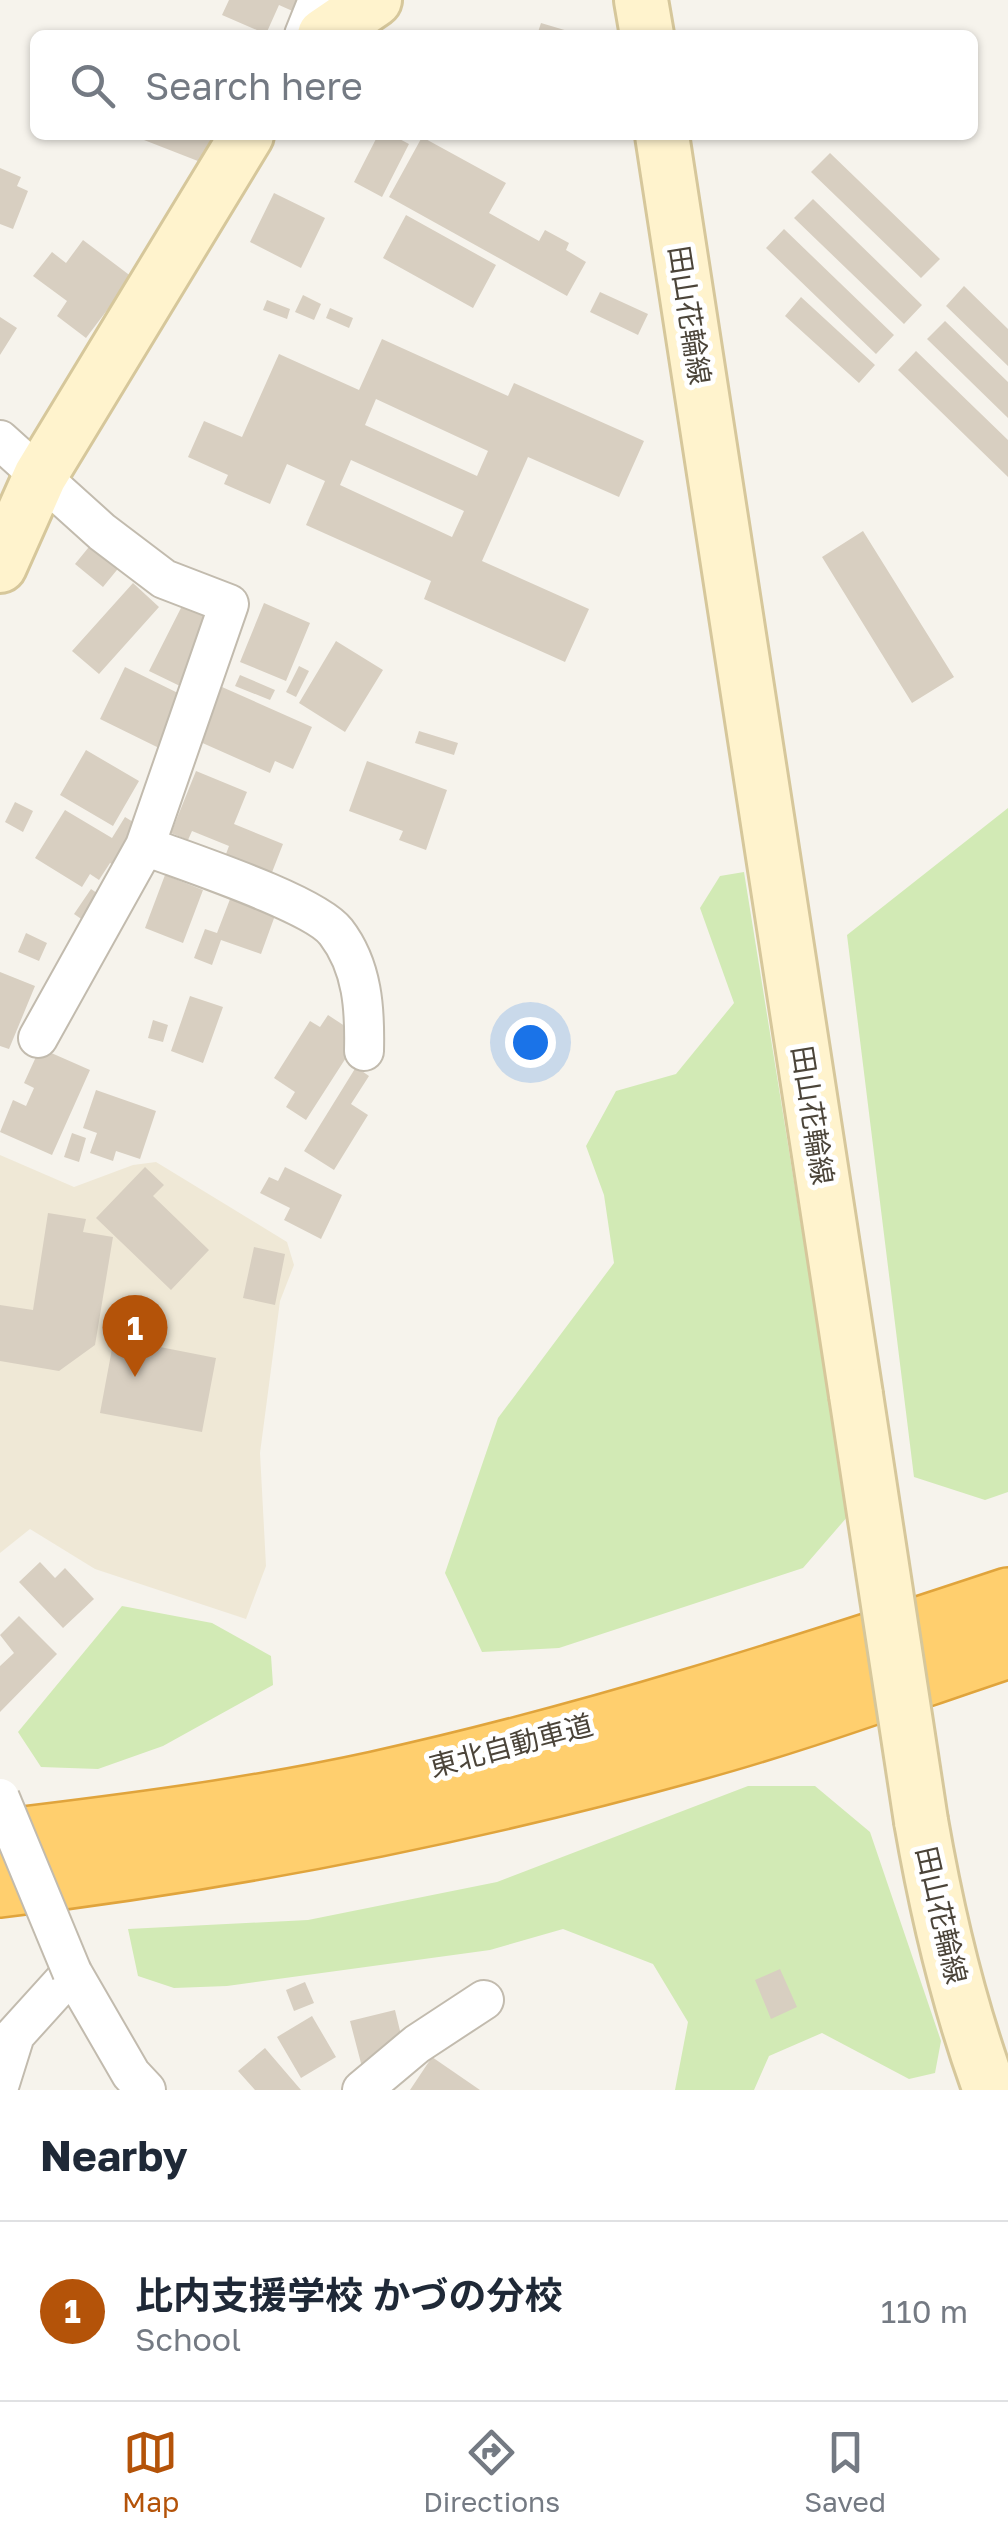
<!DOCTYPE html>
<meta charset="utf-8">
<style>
:root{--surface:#fff;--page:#f2f2f3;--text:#1f2937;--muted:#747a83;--line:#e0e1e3;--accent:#b45309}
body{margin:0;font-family:"Golos Text","Noto Sans JP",sans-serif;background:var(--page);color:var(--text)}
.you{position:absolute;left:530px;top:1042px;width:35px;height:35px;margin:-25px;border:8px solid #fff;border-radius:50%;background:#1a73e8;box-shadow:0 0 0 15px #1a73e833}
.badge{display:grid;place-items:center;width:65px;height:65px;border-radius:50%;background:var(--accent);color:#fff;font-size:32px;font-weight:700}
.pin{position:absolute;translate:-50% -82px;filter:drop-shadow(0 2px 5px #0008)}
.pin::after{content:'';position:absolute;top:52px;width:35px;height:30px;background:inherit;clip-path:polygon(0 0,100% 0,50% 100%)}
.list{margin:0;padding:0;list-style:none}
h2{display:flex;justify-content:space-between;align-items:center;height:130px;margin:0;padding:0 40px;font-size:42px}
h2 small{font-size:32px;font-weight:400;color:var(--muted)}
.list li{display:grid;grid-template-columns:65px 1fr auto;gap:30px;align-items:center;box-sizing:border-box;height:180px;padding:0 40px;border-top:2px solid var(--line)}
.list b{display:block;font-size:38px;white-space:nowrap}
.list p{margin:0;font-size:32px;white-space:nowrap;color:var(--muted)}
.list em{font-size:32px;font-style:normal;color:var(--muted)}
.icon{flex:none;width:55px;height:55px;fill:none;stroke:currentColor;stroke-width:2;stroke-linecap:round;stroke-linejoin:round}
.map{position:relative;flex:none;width:1008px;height:2090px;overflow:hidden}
.search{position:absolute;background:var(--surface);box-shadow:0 2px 8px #0004;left:30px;right:30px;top:30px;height:110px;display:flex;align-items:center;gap:25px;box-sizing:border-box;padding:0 35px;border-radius:15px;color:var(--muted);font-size:38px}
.sheet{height:310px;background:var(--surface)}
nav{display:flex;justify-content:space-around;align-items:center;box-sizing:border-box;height:140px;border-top:2px solid var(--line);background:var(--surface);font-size:28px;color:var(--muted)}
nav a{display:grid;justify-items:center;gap:5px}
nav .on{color:var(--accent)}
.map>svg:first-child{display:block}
.education{fill:#efe8d6}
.green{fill:#d2eab5}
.building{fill:#d8cfc1;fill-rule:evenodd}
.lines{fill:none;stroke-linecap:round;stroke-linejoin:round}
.street-casing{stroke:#c2bbae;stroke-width:42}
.secondary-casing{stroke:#d6c79b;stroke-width:58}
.highway-casing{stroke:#e0a43c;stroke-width:60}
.street{stroke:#fff;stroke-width:38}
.secondary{stroke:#fff3cd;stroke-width:52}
.highway{stroke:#ffcf6e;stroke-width:55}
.street-bridge-casing{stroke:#c2bbae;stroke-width:42;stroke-linecap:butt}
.secondary-bridge-casing{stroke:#d6c79b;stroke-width:58;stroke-linecap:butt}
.street-bridge{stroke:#fff;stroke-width:38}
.secondary-bridge{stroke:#fff3cd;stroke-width:52}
.labels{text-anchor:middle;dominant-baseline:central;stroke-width:10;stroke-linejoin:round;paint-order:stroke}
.street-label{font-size:28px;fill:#4b4439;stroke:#fff}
</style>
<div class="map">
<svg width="1008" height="2090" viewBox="0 0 1008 2090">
<rect width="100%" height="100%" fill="#f6f3ec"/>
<path class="education" d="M0 1155 74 1187 133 1165 156 1162 287 1242 294 1265 280 1301 260 1453 266 1566 246 1619 95 1569 30 1529 0 1553Z"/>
<path class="green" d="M1008 808V1492L985 1500 914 1477 847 935Z
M744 872 848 1516 803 1568 559 1648 482 1652 445 1573 498 1418 614 1263 604 1195 586 1146 616 1091 676 1074 734 1003 700 908 720 876Z
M122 1606 212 1623 271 1656 273 1685 163 1746 98 1769 41 1767 18 1732Z
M748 1786H815L870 1832 941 2041 935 2073 909 2079 822 2033 769 2056 754 2090H675L688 2022 653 1964 563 1929 490 1950 227 1986 174 1988 138 1976 128 1929 308 1920 497 1882Z"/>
<path class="building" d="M229 0H302L297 13 279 5 266 34 222 15Z
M541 23 578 34V35H537Z
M146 135H213L203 163 144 140Z
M378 135H392L409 144 382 197 354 182Z
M422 137 506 183 489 213 539 241 545 230 569 243 566 250 586 262 567 296 389 197Z
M830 153 940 259 921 278 811 172Z
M0 168 21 177 17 186 28 191 13 229 0 224Z
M274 193 325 218 301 268 250 242Z
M813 199 922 305 904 324 794 218Z
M406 215 496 265 473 308 383 258Z
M784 229 894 335 876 354 766 248Z
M83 240 132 277 86 338 57 316 67 301 33 276 52 252 66 263Z
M964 286 1008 329V366L946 306Z
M600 292 648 314 638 335 590 312Z
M303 295 321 304 314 320 295 312Z
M801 297 875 365 859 383 785 316Z
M267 300 290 309 287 319 263 310Z
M330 308 353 318 349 328 326 318Z
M0 317 17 328 0 355Z
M945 321 1008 382V418L927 339Z
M382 339 508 396 514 383 644 441 619 497 528 457 482 561 589 609 565 662 424 599 431 581 306 525 325 481 287 464 270 504 224 484 228 475 188 457 204 421 242 437 279 354 359 390ZM376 399 488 451 477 476 365 425ZM351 460 464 511 452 537 340 485Z
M916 351 1008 440V477L898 370Z
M863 531 954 677 912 703 822 557Z
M93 542 121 565 103 587 75 564Z
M133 583 159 607 99 674 72 651Z
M264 603 310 623 286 681 240 662Z
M183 604 216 621 182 687 149 671Z
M336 641 383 670 345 732 299 703Z
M299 666 309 671 296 697 286 692Z
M125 667 184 696 159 748 100 719Z
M240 675 275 690 270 700 235 686Z
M222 687 312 727 293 769 275 761 270 773 198 741Z
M419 731 458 743 454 755 415 743Z
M86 750 139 781 113 826 60 795Z
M367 761 447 790 426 850 399 840 403 831 349 811Z
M196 771 247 792 234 824 283 844 269 880 223 862 229 846 192 831 188 840 171 833Z
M15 802 33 811 23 832 5 822Z
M65 810 112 838 125 817 143 828 119 868 110 863 99 880 90 874 82 887 35 858Z
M165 875 203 890 183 943 145 928Z
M91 889 107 900 90 925 74 914Z
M232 894 277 910 261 954 221 940 212 965 194 958 205 929 217 933Z
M26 933 47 943 39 961 18 952Z
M0 972 35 986 9 1049 0 1046Z
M190 996 223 1007 203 1063 171 1051Z
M328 1015 360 1036 306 1120 286 1107 295 1092 274 1078 310 1021 320 1027Z
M153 1020 168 1025 163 1042 148 1038Z
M40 1048 90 1070 52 1155 0 1132 13 1100 26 1106 34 1088 24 1083Z
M356 1067 369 1076 351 1104 368 1115 334 1170 304 1151Z
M96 1090 156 1111 140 1159 116 1151 113 1161 90 1153 97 1133 83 1128Z
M72 1133 86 1138 79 1162 64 1157Z
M145 1167 164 1185 153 1196 209 1250 171 1290 96 1218Z
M285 1167 342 1195 321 1239 284 1220 290 1208 260 1193 269 1177 278 1181Z
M48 1213 86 1219 83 1232 113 1237 95 1345 59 1371 0 1361V1305L33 1310Z
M254 1247 285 1254 275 1305 243 1298Z
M114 1338 216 1358 202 1432 100 1413Z
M40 1562 55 1578 65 1568 94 1599 63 1628 19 1582Z
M19 1616 57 1654 0 1712V1666L14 1653 0 1635Z
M780 1969 797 2007 771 2019 755 1980Z
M305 1982 314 2003 294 2011 286 1990Z
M395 2010 402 2039 362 2067 350 2021Z
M312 2016 336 2057 301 2078 277 2037Z
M265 2048 301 2090H255L238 2071Z
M432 2057 480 2090H410Z"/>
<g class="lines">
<g class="street-casing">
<path id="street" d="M304 35 318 0
M0 440 102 532 164 579 229 604 145 846 38 1038
M145 846C184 861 314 903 336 932 363 967 365 1010 364 1051
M0 2083 15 2035 72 1972 131 2074 146 2090
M362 2090 417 2044 484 2000"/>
</g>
<g class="secondary-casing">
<path id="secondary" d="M641 0 647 35
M324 35 375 0
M662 135 856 1395
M0 566 40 476 247 135
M921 1821C937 1913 958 2003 990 2090"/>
</g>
<g class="highway-casing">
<path id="highway" d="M0 1838C125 1823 251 1807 375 1780 589 1733 800 1665 1008 1596
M0 1889C234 1861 463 1816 691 1753 798 1724 903 1685 1008 1650"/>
</g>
<use href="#street" class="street"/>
<use href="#secondary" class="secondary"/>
<use href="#highway" class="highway"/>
<g class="street-bridge-casing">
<path id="street-bridge" d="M0 1798 72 1972"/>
</g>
<g class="secondary-bridge-casing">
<path id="secondary-bridge" d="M856 1395 921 1821"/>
</g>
<use href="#street-bridge" class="street-bridge"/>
<use href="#secondary-bridge" class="secondary-bridge"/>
</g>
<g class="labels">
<g class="street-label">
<text transform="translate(690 315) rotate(81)">田山花輪線</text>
<text transform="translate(813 1115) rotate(81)">田山花輪線</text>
<text transform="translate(511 1745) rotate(-15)">東北自動車道</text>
<text transform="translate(942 1915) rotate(77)">田山花輪線</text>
</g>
</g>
</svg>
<div class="you"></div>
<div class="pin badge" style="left:135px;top:1377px">1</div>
<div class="search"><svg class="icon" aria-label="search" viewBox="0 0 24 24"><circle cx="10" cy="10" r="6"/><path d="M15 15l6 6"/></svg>Search here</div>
</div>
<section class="sheet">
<h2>Nearby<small></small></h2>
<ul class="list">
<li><span class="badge">1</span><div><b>比内支援学校 かづの分校</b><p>School</p></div><em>110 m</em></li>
</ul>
</section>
<nav>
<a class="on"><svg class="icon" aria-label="map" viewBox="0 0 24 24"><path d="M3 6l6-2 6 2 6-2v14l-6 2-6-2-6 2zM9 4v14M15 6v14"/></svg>Map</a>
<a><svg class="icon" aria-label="directions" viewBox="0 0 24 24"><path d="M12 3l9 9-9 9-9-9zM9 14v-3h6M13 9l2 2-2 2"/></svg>Directions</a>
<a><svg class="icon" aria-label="saved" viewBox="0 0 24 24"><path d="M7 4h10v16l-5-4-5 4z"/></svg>Saved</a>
</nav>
